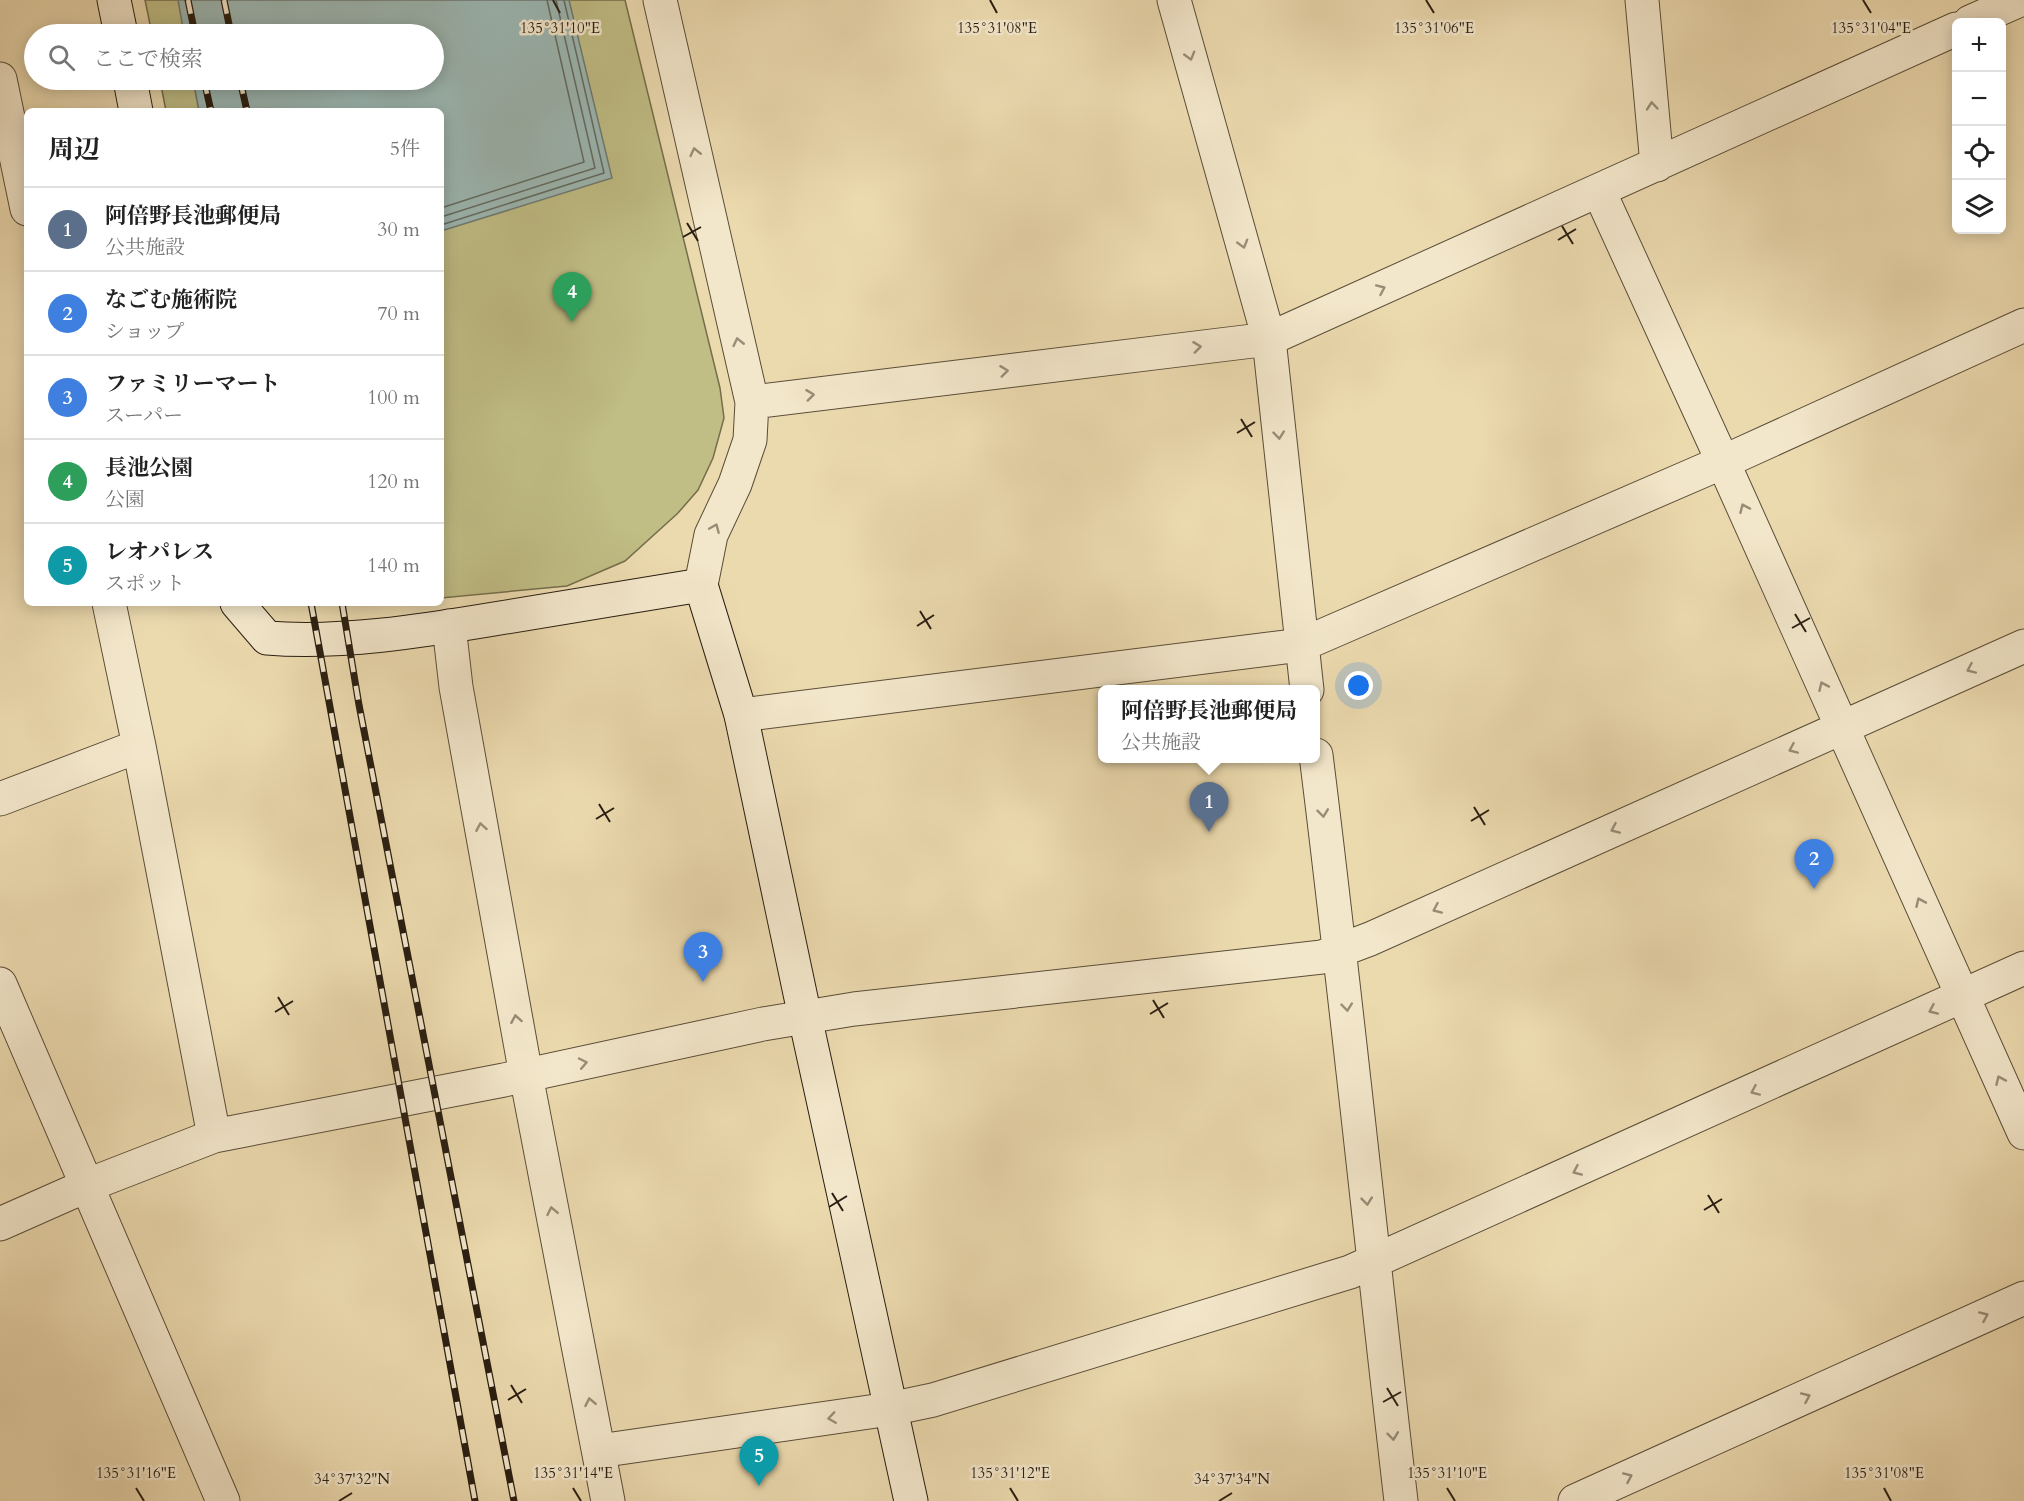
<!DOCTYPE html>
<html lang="ja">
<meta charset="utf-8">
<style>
:root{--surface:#fff;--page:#f6f6f6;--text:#222;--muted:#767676;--line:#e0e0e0;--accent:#8f2418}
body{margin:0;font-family:Cardo,"Noto Serif JP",serif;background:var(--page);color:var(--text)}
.controls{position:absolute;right:18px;top:18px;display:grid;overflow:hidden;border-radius:9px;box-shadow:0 3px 15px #0003}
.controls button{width:54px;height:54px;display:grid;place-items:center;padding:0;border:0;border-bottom:2px solid var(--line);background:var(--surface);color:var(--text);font:30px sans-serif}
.you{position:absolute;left:1359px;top:686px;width:21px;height:21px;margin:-15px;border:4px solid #fff;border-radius:50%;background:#1a73e8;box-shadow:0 0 0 9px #1a73e833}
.badge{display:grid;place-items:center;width:39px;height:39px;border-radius:50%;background:var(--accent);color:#fff;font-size:20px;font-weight:700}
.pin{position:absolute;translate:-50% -50px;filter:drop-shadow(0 2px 3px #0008)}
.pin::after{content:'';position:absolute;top:32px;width:21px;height:18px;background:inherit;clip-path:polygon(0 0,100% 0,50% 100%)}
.popup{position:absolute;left:1098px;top:685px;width:222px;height:78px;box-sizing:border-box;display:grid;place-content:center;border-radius:9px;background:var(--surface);filter:drop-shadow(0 2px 4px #0005);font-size:20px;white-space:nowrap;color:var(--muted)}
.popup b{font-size:22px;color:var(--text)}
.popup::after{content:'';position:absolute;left:50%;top:100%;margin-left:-12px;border:12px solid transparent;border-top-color:var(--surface)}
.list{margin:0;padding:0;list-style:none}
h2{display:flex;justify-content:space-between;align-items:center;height:78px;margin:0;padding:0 24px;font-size:26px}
h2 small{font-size:20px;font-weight:400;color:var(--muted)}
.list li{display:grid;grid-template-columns:39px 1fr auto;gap:18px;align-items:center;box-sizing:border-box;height:84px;padding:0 24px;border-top:2px solid var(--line)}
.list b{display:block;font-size:22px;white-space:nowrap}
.list p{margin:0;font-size:20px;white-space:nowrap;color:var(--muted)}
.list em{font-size:20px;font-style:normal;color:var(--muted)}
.icon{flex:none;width:33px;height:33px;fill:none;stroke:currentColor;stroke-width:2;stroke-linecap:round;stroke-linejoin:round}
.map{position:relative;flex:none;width:2024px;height:1501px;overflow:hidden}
.search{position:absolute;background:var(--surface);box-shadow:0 3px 15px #0003;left:24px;top:24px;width:420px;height:66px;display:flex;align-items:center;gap:15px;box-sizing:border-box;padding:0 21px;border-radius:33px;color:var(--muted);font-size:22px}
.panel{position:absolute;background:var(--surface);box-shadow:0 3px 15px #0003;left:24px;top:108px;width:420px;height:498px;border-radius:9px}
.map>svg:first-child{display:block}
.green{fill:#c0bd85;stroke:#746e4b;stroke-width:1.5}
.water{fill:#9cb8b4;stroke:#6e7a73;stroke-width:1.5}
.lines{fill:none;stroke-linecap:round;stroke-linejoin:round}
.shore{stroke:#626b62;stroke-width:1.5}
.street-casing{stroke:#5a4d38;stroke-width:35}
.secondary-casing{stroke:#291e11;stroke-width:35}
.street{stroke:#f3e7cb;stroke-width:33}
.secondary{stroke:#f3e7cb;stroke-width:33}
.rail-casing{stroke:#291e11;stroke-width:7}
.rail{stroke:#f3e7cb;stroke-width:4.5;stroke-dasharray:14;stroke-linecap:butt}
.oneway{stroke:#988d77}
.ticks{fill:none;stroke:#291e11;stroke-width:2}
.ticks-label{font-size:15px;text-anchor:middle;fill:#291e11;stroke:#f3e7cb;stroke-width:5;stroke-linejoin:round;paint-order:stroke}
</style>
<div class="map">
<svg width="2024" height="1501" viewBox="0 0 2024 1501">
<rect width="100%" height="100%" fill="#ecdaaf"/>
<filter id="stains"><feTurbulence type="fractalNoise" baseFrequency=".00333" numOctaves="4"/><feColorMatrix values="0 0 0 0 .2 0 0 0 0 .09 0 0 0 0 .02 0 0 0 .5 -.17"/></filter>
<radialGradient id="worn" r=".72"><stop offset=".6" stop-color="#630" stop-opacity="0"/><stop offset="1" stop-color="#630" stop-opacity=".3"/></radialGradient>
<path class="green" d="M145 0H625L720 388 724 418 713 458 698 490 678 513 625 561 567 586 441 598V111H166L160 80H434V34H152Z"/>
<path class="water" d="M178 0H569L612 178 441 231V111H199L193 80H434V34H184Z"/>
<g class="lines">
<path class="shore" d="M441 208 584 162 547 0
M441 217 595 168 556 0
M441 225 604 173 564 0"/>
<g class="street-casing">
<path id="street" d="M660 0 752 402 750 440 735 484 711 535 701 585
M1174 0 1269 339 1307 690
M1642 0 1657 165
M1970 22 2020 0
M0 79 27 209
M1599 191 1723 462 2024 1133
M752 402 1269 339 1956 29
M449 626 456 687 526 1075 608 1501
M741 715 1301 645 1723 462 2024 325
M1316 755C1347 1003 1372 1252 1401 1501
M0 799 139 746
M0 984 223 1501
M214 1136 504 1080 763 1024 854 1009 1322 957 1370 939 2024 646
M0 1224 88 1185 214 1136 139 746 109 603
M599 1451 890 1409 933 1400 1350 1272 2024 968
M1575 1501 2024 1298"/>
</g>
<g class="secondary-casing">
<path id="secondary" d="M114 0 121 34
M130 80 136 111
M237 603 267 638C340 644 422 631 494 619 563 608 632 596 701 585L741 715 805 1017 911 1501"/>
</g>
<use href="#street" class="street"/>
<use href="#secondary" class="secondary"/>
<g class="rail-casing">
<path id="rail" d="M188 0 195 34
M224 0 231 34
M204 80 211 111
M240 80 247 111
M311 603 475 1501
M342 603 359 705 514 1501"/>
</g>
<use href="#rail" class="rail"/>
</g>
<defs><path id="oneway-chevron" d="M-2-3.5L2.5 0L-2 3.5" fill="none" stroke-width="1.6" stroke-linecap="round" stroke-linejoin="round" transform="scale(1.5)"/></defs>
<g class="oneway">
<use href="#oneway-chevron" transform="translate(1190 56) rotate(74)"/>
<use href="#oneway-chevron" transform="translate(1652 106) rotate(-95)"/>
<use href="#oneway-chevron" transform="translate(695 152) rotate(-103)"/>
<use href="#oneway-chevron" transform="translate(1243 244) rotate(74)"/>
<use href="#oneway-chevron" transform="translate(1381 289) rotate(-24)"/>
<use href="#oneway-chevron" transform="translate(738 342) rotate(-103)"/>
<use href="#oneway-chevron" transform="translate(1197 347) rotate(-7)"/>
<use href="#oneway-chevron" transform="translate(1004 371) rotate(-7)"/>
<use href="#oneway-chevron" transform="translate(810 395) rotate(-7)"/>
<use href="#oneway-chevron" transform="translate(1279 435) rotate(84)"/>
<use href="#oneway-chevron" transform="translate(1744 508) rotate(-114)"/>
<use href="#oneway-chevron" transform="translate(715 528) rotate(-67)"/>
<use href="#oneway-chevron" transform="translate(1971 669) rotate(156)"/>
<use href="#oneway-chevron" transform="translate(1823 686) rotate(-114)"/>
<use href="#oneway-chevron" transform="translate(1793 749) rotate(156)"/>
<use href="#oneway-chevron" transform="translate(1323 813) rotate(83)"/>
<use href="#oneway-chevron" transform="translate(481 827) rotate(-100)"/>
<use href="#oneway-chevron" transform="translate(1615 829) rotate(156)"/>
<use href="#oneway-chevron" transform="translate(1920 902) rotate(-114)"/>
<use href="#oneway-chevron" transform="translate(1437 909) rotate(156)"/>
<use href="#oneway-chevron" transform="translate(1347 1007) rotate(84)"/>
<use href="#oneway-chevron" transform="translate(1933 1010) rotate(156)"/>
<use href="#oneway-chevron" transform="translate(516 1019) rotate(-100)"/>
<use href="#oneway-chevron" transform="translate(583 1063) rotate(-12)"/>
<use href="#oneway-chevron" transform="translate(2000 1080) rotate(-114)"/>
<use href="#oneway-chevron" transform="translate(1755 1091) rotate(156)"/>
<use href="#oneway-chevron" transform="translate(1577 1171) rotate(156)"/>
<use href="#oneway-chevron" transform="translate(1367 1201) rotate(84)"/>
<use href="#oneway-chevron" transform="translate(552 1211) rotate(-101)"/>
<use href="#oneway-chevron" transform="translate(1984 1316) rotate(-24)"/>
<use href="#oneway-chevron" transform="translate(1806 1397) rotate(-24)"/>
<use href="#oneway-chevron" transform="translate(590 1402) rotate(-101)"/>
<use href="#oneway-chevron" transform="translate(832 1418) rotate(172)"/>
<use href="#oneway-chevron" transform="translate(1393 1436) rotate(83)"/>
<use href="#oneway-chevron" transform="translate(1628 1477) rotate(-24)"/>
</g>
<path class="ticks" d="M553 0 560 13M990 0 997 13M1426 0 1434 13M1863 0 1871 13M687 223 698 241M1562 226 1573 244M683 237 701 227M1558 240 1576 229M1241 419 1252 437M1237 433 1255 422M920 611 931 629M1795 614 1806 632M917 626 934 615M1792 628 1810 618M599 804 610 822M1474 807 1485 825M596 819 614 808M1471 821 1489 810M278 997 289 1015M1153 1000 1164 1018M275 1012 293 1001M1150 1014 1168 1003M832 1193 843 1211M1708 1195 1719 1213M829 1207 847 1196M1704 1210 1722 1199M511 1385 522 1403M1387 1388 1398 1406M508 1400 526 1389M1383 1402 1401 1392M136 1488 144 1501M573 1488 581 1501M1010 1488 1018 1501M1447 1488 1455 1501M1884 1488 1891 1501M339 1501 352 1493M1219 1501 1232 1493"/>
<g class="ticks-label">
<text x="560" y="33">135°31'10"E</text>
<text x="997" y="33">135°31'08"E</text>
<text x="1434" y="33">135°31'06"E</text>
<text x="1871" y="33">135°31'04"E</text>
<text x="136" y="1478">135°31'16"E</text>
<text x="573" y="1478">135°31'14"E</text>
<text x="1010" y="1478">135°31'12"E</text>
<text x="1447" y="1478">135°31'10"E</text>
<text x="1884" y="1478">135°31'08"E</text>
<text x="352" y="1484">34°37'32"N</text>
<text x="1232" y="1484">34°37'34"N</text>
</g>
<rect width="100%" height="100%" filter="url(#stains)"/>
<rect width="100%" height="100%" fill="url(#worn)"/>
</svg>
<div class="controls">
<button>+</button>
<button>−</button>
<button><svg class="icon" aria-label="locate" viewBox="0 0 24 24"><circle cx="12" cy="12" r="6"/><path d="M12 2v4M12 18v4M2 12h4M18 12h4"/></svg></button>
<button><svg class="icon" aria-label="layers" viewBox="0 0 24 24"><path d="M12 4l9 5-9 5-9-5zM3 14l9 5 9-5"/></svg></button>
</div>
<div class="you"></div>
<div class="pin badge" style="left:1209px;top:832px;background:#5c6f8a">1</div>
<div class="popup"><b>阿倍野長池郵便局</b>公共施設</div>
<div class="pin badge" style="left:1814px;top:889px;background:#3f7fe0">2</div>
<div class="pin badge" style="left:703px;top:982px;background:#3f7fe0">3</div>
<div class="pin badge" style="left:572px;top:322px;background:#2e9e5b">4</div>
<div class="pin badge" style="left:759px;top:1486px;background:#0f9aa8">5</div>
<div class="search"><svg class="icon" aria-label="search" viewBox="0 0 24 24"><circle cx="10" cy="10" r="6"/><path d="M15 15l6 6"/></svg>ここで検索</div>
<section class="panel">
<h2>周辺<small>5件</small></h2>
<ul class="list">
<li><span class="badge" style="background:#5c6f8a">1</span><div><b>阿倍野長池郵便局</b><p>公共施設</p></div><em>30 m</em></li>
<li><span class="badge" style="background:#3f7fe0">2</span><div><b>なごむ施術院</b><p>ショップ</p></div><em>70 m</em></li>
<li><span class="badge" style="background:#3f7fe0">3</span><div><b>ファミリーマート</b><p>スーパー</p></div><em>100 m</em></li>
<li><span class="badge" style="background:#2e9e5b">4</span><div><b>長池公園</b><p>公園</p></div><em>120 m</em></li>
<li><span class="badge" style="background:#0f9aa8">5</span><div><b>レオパレス</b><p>スポット</p></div><em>140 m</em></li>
</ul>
</section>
</div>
